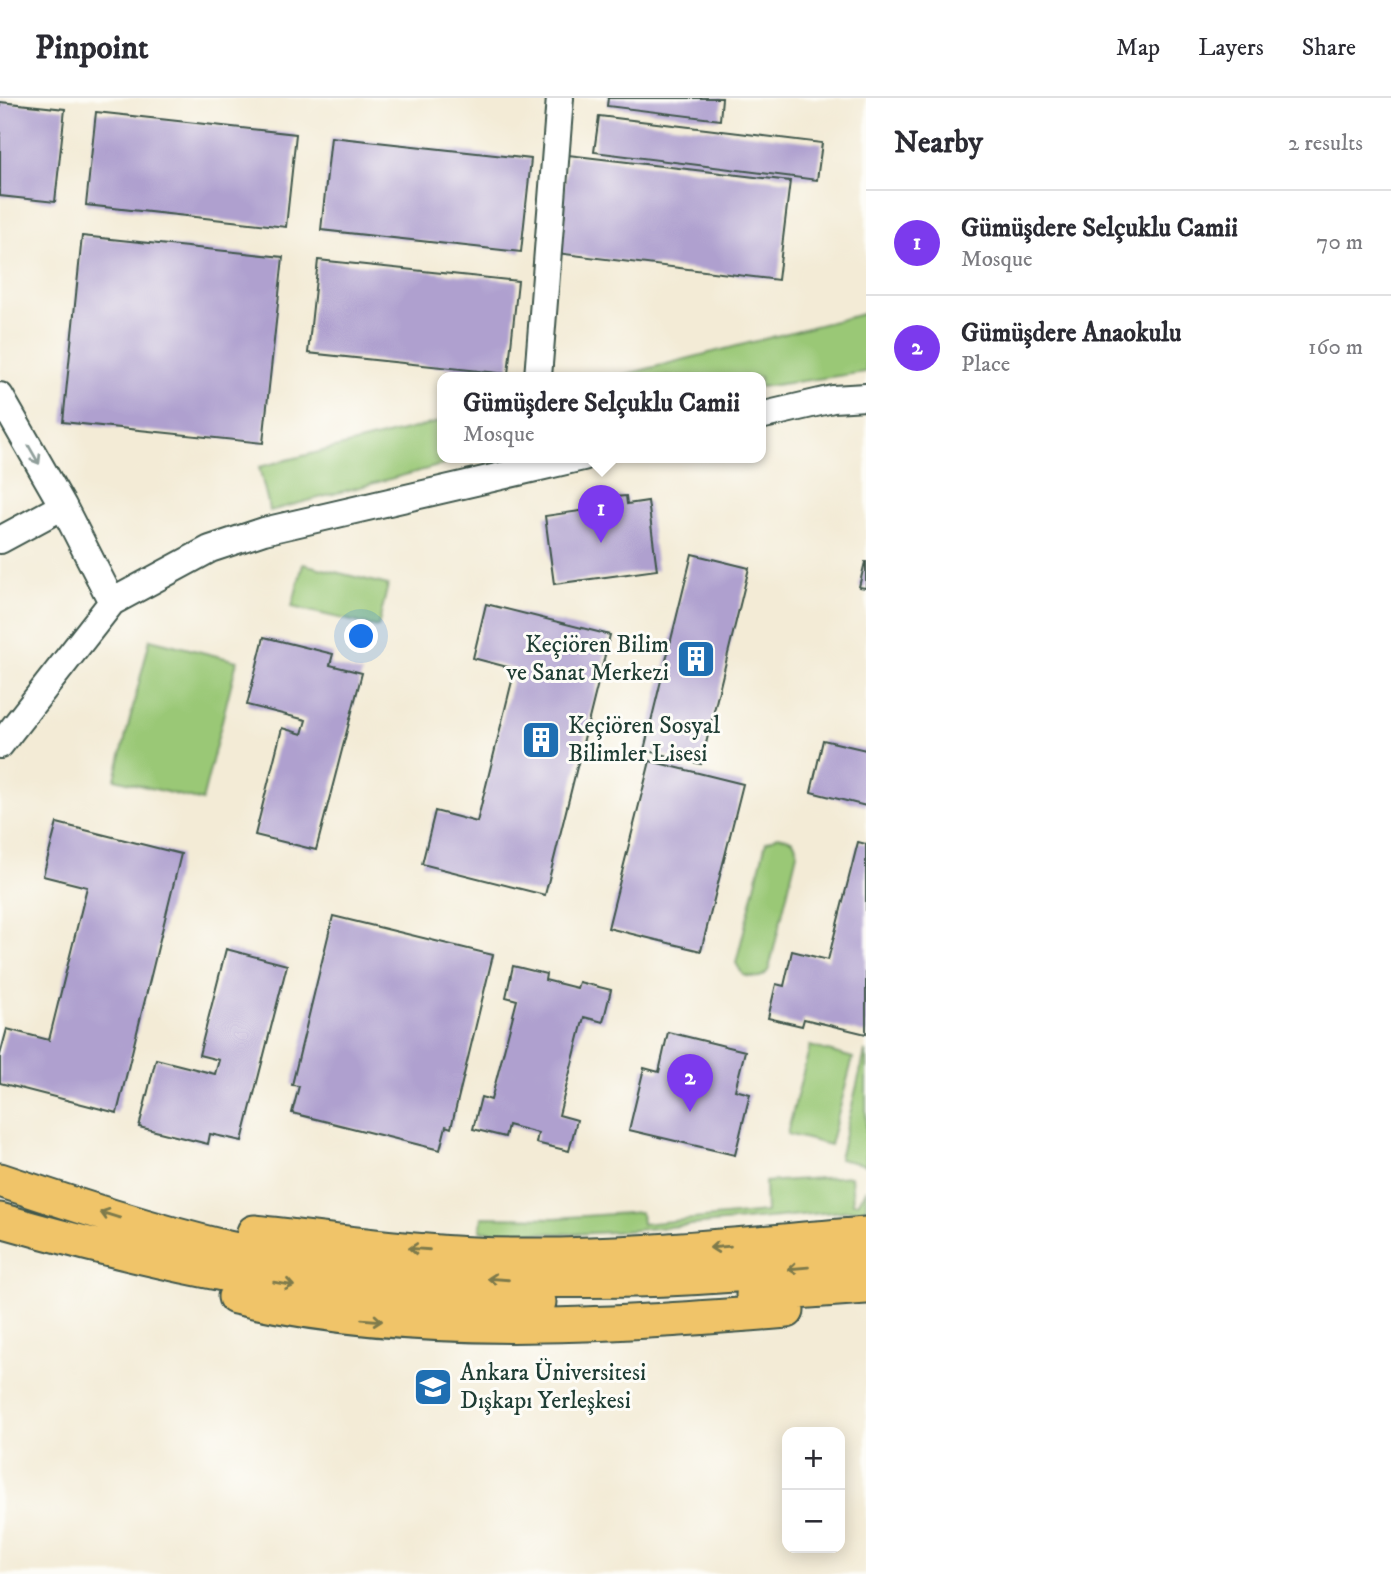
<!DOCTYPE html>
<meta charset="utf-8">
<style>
:root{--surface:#fff;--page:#f2f2f3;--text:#2b2b33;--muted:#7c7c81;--line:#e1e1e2;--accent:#7c3aed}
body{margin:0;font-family:"IM FELL DW Pica",serif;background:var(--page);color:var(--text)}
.controls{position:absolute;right:21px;bottom:21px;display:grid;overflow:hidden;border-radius:14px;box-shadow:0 4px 18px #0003}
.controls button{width:63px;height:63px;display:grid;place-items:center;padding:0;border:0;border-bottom:2px solid var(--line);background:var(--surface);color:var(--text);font:35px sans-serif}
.you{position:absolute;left:362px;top:539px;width:24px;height:24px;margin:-18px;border:5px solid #fff;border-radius:50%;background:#1a73e8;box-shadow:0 0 0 10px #1a73e833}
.badge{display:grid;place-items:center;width:46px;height:46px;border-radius:50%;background:var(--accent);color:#fff;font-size:23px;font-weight:700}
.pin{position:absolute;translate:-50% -58px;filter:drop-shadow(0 2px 4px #0008)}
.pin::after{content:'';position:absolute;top:37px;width:24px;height:21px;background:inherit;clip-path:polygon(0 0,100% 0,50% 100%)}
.popup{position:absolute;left:437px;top:274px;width:329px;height:91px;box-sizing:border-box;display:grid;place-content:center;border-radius:14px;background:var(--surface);filter:drop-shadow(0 2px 5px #0005);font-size:23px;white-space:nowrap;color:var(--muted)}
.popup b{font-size:26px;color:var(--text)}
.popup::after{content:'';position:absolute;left:50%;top:100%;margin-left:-14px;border:14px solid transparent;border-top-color:var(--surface)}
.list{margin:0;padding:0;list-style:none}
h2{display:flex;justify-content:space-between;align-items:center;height:91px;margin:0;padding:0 28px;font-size:30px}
h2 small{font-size:23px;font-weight:400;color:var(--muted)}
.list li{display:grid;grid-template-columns:46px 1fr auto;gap:21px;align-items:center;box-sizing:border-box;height:105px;padding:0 28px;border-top:2px solid var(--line)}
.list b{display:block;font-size:26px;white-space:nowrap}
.list p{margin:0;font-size:23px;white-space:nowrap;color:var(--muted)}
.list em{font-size:23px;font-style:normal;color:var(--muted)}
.map{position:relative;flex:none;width:866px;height:1476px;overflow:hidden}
header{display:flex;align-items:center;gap:42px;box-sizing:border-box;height:98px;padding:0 35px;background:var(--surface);border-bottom:2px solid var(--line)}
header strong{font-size:33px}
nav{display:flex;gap:38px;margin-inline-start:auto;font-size:24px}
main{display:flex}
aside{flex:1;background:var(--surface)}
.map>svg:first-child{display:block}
.green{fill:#9ac876;stroke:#5c8255;stroke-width:2}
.building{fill:#afa0cf}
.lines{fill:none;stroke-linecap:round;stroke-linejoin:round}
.minor-casing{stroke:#3f574c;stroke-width:30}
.major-casing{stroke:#3f574c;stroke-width:37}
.minor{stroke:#fff;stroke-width:26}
.major{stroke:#f0c469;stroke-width:33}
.oneway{stroke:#8f9e9a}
.oneway2{stroke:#7d7a4c}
.labels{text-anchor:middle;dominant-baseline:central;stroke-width:6;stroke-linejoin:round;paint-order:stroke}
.poi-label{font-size:24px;fill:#1f3d34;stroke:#fdfcf7;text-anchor:start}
</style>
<header>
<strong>Pinpoint</strong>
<nav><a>Map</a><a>Layers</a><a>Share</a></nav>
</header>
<main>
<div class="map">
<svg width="866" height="1476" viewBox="0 0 866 1476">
<rect width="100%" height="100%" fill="#fdfcf7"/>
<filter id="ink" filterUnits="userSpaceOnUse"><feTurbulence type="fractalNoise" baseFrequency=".0143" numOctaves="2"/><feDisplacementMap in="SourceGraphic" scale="14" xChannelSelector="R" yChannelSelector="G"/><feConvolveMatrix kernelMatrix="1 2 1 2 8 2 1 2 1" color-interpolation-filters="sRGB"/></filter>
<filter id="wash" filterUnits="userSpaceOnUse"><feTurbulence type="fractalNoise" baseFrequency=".00686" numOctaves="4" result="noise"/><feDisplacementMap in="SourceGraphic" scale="28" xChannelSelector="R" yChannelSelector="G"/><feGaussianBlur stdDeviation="1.57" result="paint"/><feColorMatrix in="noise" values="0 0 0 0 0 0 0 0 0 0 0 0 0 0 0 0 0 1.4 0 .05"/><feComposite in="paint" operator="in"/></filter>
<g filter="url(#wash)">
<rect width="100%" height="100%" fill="#f3ebd6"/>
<path class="green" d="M866 215V274L760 289V279H615Z
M442 323V359H472L270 413 259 369Z
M303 466 388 487 378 529 292 509Z
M150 541 237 563 202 703 115 681Z
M778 738C789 740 797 742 797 755L769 871C763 882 754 880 743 877L736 865 766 744Z
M810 948 853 960 830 1047 787 1036Z
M865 954 866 955V1067L839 1061Z
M851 1078 853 1105H857L866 1092V1111L614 1134 572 1136 480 1133 482 1119 555 1120 641 1114 642 1126 766 1114 765 1084Z"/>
<g id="blocks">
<path class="building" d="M608 0H722L720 22 607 8Z
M0 4 65 11 55 104 0 98Z
M96 14 296 36 286 129 86 107Z
M599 18 822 45 817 82 594 54Z
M331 39 531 61 521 154 321 132Z
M568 57 790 83 778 182 556 155Z
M82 138 283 159 263 345 63 324Z
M318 162 518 183 508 276 308 255Z
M626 398 627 406 648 403 657 472 554 486 545 418 615 408 614 399Z
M692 456 749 470 701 666 644 652Z
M865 464H866V490L859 489Z
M486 506 610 537 545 797 422 766 435 713 477 724 515 571 473 560Z
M264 539 333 556 330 567 362 575 316 752 255 737 282 630 302 636 306 622 247 607Z
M823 642 866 652V708L811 694Z
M650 663 743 686 701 853 608 830Z
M57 725 181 756 117 1015 0 985V957L7 931 49 942 87 789 43 778Z
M858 744 866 746V936L804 921 802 928 768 920 776 886 784 888 792 853 828 862Z
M333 818 493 857 451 1030 446 1028 440 1052 292 1015 299 988 292 987Z
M226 851 287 867 242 1043 210 1036 208 1046 139 1029 156 961 215 976 219 962 199 957Z
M513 868 546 876 545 882 577 890 579 884 611 892 603 924 584 919 559 1017 577 1022 569 1053 536 1045 538 1035 508 1027 505 1039 473 1031 481 999 491 1002 517 902 506 899Z
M668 934 745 953 735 992 750 996 735 1057 629 1032 644 970 659 974Z"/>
</g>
</g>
<g filter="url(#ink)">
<use href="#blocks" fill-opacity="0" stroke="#3f574c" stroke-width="2"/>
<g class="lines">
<g class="minor-casing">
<path id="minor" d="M538 279 560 0
M0 298 63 408 112 504
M760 318 833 301 866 299
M0 442 63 408
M0 647 112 504 210 451 264 433 583 359"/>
</g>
<g class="major-casing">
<path id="major" d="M0 1082C75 1107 151 1132 228 1150 292 1164 357 1171 422 1176 526 1184 630 1185 734 1177 778 1173 822 1168 866 1165
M0 1122C105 1152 213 1178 321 1192 393 1202 466 1204 539 1204
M254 1134C342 1144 431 1157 520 1157 636 1158 751 1145 866 1136
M753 1197 866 1189
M235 1199C417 1241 602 1228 787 1213"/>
</g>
<use href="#minor" class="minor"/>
<use href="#major" class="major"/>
</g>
<defs><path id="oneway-shaft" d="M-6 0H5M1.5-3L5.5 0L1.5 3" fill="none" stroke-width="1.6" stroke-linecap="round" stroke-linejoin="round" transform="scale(1.75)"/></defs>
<use class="oneway" href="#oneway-shaft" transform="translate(34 357) rotate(60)"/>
<g class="oneway2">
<use href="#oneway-shaft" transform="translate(110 1117) rotate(-163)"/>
<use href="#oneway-shaft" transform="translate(720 1149) rotate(175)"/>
<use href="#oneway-shaft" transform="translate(419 1151) rotate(-176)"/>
<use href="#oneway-shaft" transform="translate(798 1170) rotate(175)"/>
<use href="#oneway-shaft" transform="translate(498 1181) rotate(-176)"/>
<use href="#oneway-shaft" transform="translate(284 1186) rotate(10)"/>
<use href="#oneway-shaft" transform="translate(372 1222) rotate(5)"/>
</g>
</g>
<defs>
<g id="building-square" transform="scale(2.0125)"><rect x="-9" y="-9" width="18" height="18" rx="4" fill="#1f6fb2" stroke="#fdfcf7"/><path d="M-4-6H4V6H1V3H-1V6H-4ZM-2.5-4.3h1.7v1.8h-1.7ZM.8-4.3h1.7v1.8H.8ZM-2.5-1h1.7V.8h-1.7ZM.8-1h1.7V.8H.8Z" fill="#fff"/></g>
<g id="university-square" transform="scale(2.0125)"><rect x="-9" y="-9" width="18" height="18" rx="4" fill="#1f6fb2" stroke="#fdfcf7"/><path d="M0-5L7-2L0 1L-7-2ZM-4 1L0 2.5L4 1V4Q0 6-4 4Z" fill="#fff"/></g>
</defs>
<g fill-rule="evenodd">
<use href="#building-square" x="696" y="561"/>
<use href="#building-square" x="541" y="642"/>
<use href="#university-square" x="433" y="1289"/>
</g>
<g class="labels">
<g class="poi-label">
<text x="669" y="547" text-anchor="end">Keçiören Bilim<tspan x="669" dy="28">ve Sanat Merkezi</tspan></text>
<text x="568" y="628">Keçiören Sosyal<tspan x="568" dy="28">Bilimler Lisesi</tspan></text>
<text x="460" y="1275">Ankara Üniversitesi<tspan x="460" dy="28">Dışkapı Yerleşkesi</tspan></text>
</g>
</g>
</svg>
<div class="controls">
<button>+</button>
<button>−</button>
</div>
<div class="you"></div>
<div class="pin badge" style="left:601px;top:445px">1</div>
<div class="popup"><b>Gümüşdere Selçuklu Camii</b>Mosque</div>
<div class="pin badge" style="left:690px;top:1014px">2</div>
</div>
<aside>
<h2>Nearby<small>2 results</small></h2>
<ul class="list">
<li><span class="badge">1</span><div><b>Gümüşdere Selçuklu Camii</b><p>Mosque</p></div><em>70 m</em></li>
<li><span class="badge">2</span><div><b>Gümüşdere Anaokulu</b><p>Place</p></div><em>160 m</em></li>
</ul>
</aside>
</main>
